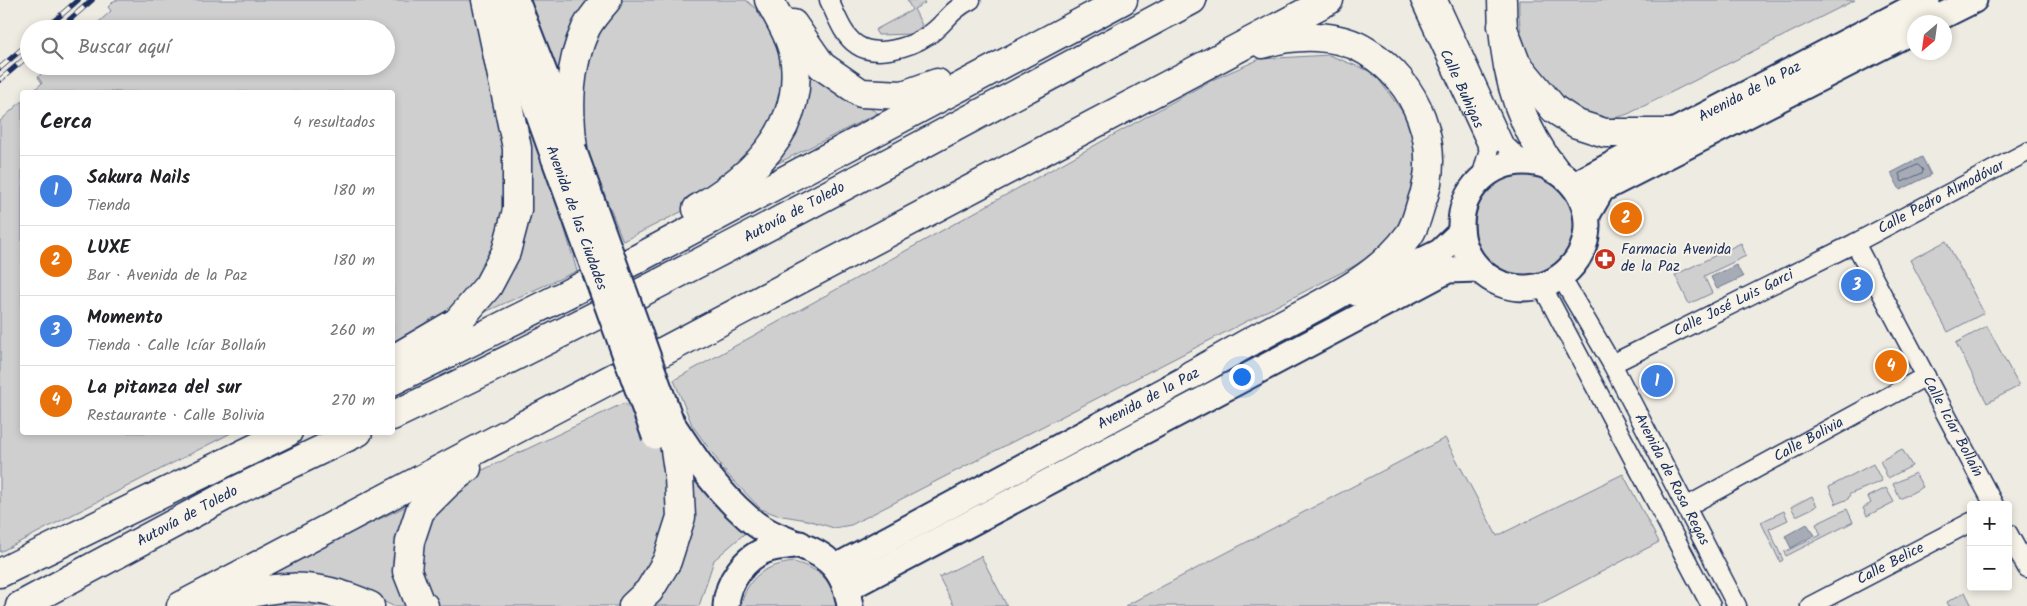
<!DOCTYPE html>
<html lang="es">
<meta charset="utf-8">
<style>
:root{--surface:#fff;--page:#f2f2f2;--text:#202124;--muted:#757577;--line:#e0e0e0;--accent:#c8321e}
body{margin:0;font-family:Kalam,sans-serif;background:var(--page);color:var(--text)}
.controls{position:absolute;right:15px;bottom:15px;display:grid;overflow:hidden;border-radius:5px;box-shadow:0 2px 8px #0003}
.controls button{width:45px;height:45px;display:grid;place-items:center;padding:0;border:0;border-bottom:1px solid var(--line);background:var(--surface);color:var(--text);font:25px sans-serif}
.compass{position:absolute;left:1907px;top:15px;width:45px;height:45px;border-radius:50%;background:var(--surface);box-shadow:0 2px 8px #0003;rotate:209deg}
.you{position:absolute;left:1241px;top:376px;width:18px;height:18px;margin:-12px;border:4px solid #fff;border-radius:50%;background:#1a73e8;box-shadow:0 0 0 8px #1a73e833}
.badge{display:grid;place-items:center;width:32px;height:32px;border-radius:50%;background:var(--accent);color:#fff;font-size:16px;font-weight:700}
.pin{position:absolute;translate:-50% -50%;border:2px solid #fff;box-shadow:0 1px 5px #0006}
.list{margin:0;padding:0;list-style:none}
h2{display:flex;justify-content:space-between;align-items:center;height:65px;margin:0;padding:0 20px;font-size:21px}
h2 small{font-size:16px;font-weight:400;color:var(--muted)}
.list li{display:grid;grid-template-columns:32px 1fr auto;gap:15px;align-items:center;box-sizing:border-box;height:70px;padding:0 20px;border-top:1px solid var(--line)}
.list b{display:block;font-size:19px;white-space:nowrap}
.list p{margin:0;font-size:16px;white-space:nowrap;color:var(--muted)}
.list em{font-size:16px;font-style:normal;color:var(--muted)}
.icon{flex:none;width:28px;height:28px;fill:none;stroke:currentColor;stroke-width:2;stroke-linecap:round;stroke-linejoin:round}
.map{position:relative;flex:none;width:2027px;height:606px;overflow:hidden}
.search{position:absolute;background:var(--surface);box-shadow:0 2px 8px #0003;left:20px;top:20px;width:375px;height:55px;display:flex;align-items:center;gap:12px;box-sizing:border-box;padding:0 18px;border-radius:28px;color:var(--muted);font-size:19px}
.panel{position:absolute;background:var(--surface);box-shadow:0 2px 8px #0003;left:20px;top:90px;width:375px;height:345px;border-radius:5px}
.map>svg:first-child{display:block}
.green{fill:#cfcfcf;stroke:#757f96}
.water{fill:#a6abb5;stroke:#6e7992}
.lines{fill:none;stroke-linecap:round;stroke-linejoin:round}
.shore{stroke:#536181;stroke-width:1}
.street-casing{stroke:#1b2f5e;stroke-width:21}
.secondary-casing{stroke:#1b2f5e;stroke-width:29}
.highway-casing{stroke:#1b2f5e;stroke-width:31}
.street{stroke:#f7f3e8;stroke-width:18}
.secondary{stroke:#f7f3e8;stroke-width:25}
.highway{stroke:#f7f3e8;stroke-width:28}
.rail-casing{stroke:#1b2f5e;stroke-width:5.5}
.rail{stroke:#f7f3e8;stroke-width:4;stroke-dasharray:11;stroke-linecap:butt}
.secondary-bridge-casing{stroke:#1b2f5e;stroke-width:29;stroke-linecap:butt}
.secondary-bridge{stroke:#f7f3e8;stroke-width:25}
.labels{text-anchor:middle;dominant-baseline:central;stroke-width:4;stroke-linejoin:round;paint-order:stroke}
.street-label{font-size:15px;fill:#1b2f5e;stroke:#f7f3e8}
.poi-label{font-size:15px;fill:#1b2f5e;stroke:#f7f3e8;text-anchor:start}
</style>
<div class="map">
<svg width="2027" height="606" viewBox="0 0 2027 606">
<rect width="100%" height="100%" fill="#eeebe2"/>
<filter id="ink" filterUnits="userSpaceOnUse"><feTurbulence type="fractalNoise" baseFrequency=".02" numOctaves="2"/><feDisplacementMap in="SourceGraphic" scale="10" xChannelSelector="R" yChannelSelector="G"/><feConvolveMatrix kernelMatrix="1 2 1 2 8 2 1 2 1" color-interpolation-filters="sRGB"/></filter>
<g filter="url(#ink)">
<path class="green" d="M115 0H481L535 127 577 271 393 353 392 92H32L42 83 38 77 49 66H386V29H91L111 11 108 7Z
M528 0H746L864 105 878 113 623 241Z
M907 0H923L925 3 914 9 922 25 915 34 878 35 875 30 912 10Z
M1519 0H1855L1628 114C1622 116 1615 118 1609 119 1578 119 1540 83 1529 57 1521 40 1518 19 1519 0Z
M1329 55 1374 73 1404 114 1423 168 1408 215 1389 248 851 525 834 528 807 520 777 515 761 509 728 475 692 425 674 380 1212 80 1260 59Z
M22 101V432L231 433 0 552V121Z
M1475 225a51 51 0 1 1 102 0a51 51 0 1 1-102 0Z
M1946 241 1984 313 1948 332 1910 260Z
M1741 243 1746 256 1704 276 1712 293 1689 304 1675 275Z
M1987 326 2019 386 1987 403 1956 343Z
M624 403 688 460 751 528 714 560 699 606H393L358 589 253 579Z
M1445 438 1497 536 1623 474 1659 542 1536 606H1125Z
M1902 449 1912 466 1888 478 1880 461Z
M1873 464 1882 481 1850 494 1848 499 1836 504 1829 487Z
M1915 473 1923 487 1900 499 1893 484Z
M1886 488 1894 502 1867 516 1863 508 1871 503 1868 497Z
M1812 496 1817 506 1796 516 1791 507Z
M1847 509 1853 522 1786 556 1784 552 1821 535 1816 524Z
M1784 511 1788 520 1769 529 1783 560 1780 562 1761 522Z
M981 556 1007 606H954L939 577Z
M794 562C821 570 831 579 838 606H741C747 577 765 565 794 562Z
M1965 592 1972 606H1949L1947 602Z
M297 597 344 606H234Z"/>
<path class="water" d="M1922 157 1931 175 1900 190 1891 173Z
M1736 265 1743 277 1717 289 1711 277Z
M1807 524 1815 535 1791 548 1785 536Z"/>
<g class="lines">
<path class="shore" d="M1918 165 1923 170 1922 173 1902 182 1899 174Z"/>
<g class="street-casing">
<g id="street">
<path d="M829 0C836 15 843 36 857 45 876 58 910 47 927 36 945 25 948 11 971 0"/>
<path id="s1" d="M1420 0 1489 149 1481 178"/>
<path d="M1438 0 1504 144 1522 161"/>
<path id="s2" d="M1855 243 1994 505"/>
<path id="s3" d="M1561 277 1612 364 1737 606"/>
<path d="M1542 286 1711 606"/>
<path id="s4" d="M1612 364 1855 243 2027 152"/>
<path id="s5" d="M1693 503 1926 376"/>
<path d="M2008 533 2027 568"/>
<path id="s6" d="M1810 606 1971 522"/>
</g>
</g>
<g class="secondary-casing">
<g id="secondary">
<path d="M498 0 555 160"/>
<path d="M516 0 569 137"/>
<path d="M1930 22 1974 0"/>
<circle cx="1524" cy="225" r="63"/>
<path id="s7" d="M1574 185 1671 133 1927 0"/>
<path d="M1587 215 1602 189 1914 30"/>
<path d="M1356 293 1440 252 1461 232"/>
<path d="M671 422C695 458 714 488 747 517 786 553 840 537 850 606"/>
<path id="s8" d="M836 567 1208 367"/>
<path d="M848 588 1448 270 1478 269"/>
<path d="M726 606C727 582 745 556 769 549 779 546 790 546 800 544"/>
</g>
</g>
<g class="highway-casing">
<g id="highway">
<path d="M1502 0C1502 62 1515 120 1554 169"/>
<path d="M793 24 822 66 861 93 903 95 937 83"/>
<path d="M1502 26 1516 63 1554 109 1577 124 1605 133H1671"/>
<path d="M573 149C568 107 568 67 586 28 591 18 600 8 607 0"/>
<path d="M697 209C750 178 802 131 795 63 793 40 779 19 769 0"/>
<path d="M392 360 457 322 488 286 506 252 517 210V148L486 0"/>
<path d="M1191 375C1222 358 1252 340 1283 324 1328 300 1378 278 1409 235 1415 227 1418 214 1421 204 1443 147 1418 82 1366 51 1338 33 1294 34 1263 44"/>
<path d="M392 381 635 260 1123 0"/>
<path id="s9" d="M392 416C664 287 927 141 1192 0"/>
<path d="M0 573 288 432"/>
<path id="s10" d="M20 606 231 493 358 432"/>
<path d="M181 606 1329 0"/>
<path d="M216 606C270 582 316 581 370 606"/>
<path d="M424 606 420 604 407 571 410 541 420 511 448 483 467 468"/>
<path d="M633 606 649 591 667 561 681 517 679 477 671 422"/>
</g>
</g>
<use href="#street" class="street"/>
<use href="#secondary" class="secondary"/>
<use href="#highway" class="highway"/>
<g class="rail-casing">
<path id="rail" d="M45 29 78 0
M59 29 92 0
M0 68 29 43
M0 80 29 55"/>
</g>
<use href="#rail" class="rail"/>
<g class="secondary-bridge-casing">
<path id="secondary-bridge" d="M573 149 671 422
M555 160 655 436"/>
</g>
<use href="#secondary-bridge" class="secondary-bridge"/>
</g>
</g>
<defs>
<g id="pharmacy-disc" transform="scale(1.125)"><circle r="9.5" fill="#c8321e" stroke="#f7f3e8"/><path d="M-2-6h4v4h4v4h-4v4h-4v-4h-4v-4h4Z" fill="#fff"/></g>
</defs>
<g fill-rule="evenodd">
<use href="#pharmacy-disc" x="1605" y="259"/>
</g>
<g class="labels">
<g class="street-label">
<text stroke="none"><textPath href="#s1" startOffset="98">Calle Buhigas</textPath></text>
<text stroke="none"><textPath href="#s7" startOffset="199">Avenida de la Paz</textPath></text>
<text stroke="none"><textPath href="#s4" startOffset="369">Calle Pedro Almodóvar</textPath></text>
<text stroke="none"><textPath href="#s9" startOffset="451">Autovía de Toledo</textPath></text>
<text transform="translate(576 218) rotate(70)">Avenida de las Ciudades</text>
<text stroke="none"><textPath href="#s4" startOffset="136">Calle José Luis Garci</textPath></text>
<text stroke="none"><textPath href="#s8" startOffset="355">Avenida de la Paz</textPath></text>
<text stroke="none"><textPath href="#s2" startOffset="208">Calle Icíar Bollaín</textPath></text>
<text stroke="none"><textPath href="#s5" startOffset="132">Calle Bolivia</textPath></text>
<text stroke="none"><textPath href="#s3" startOffset="231">Avenida de Rosa Regas</textPath></text>
<text stroke="none"><textPath href="#s10" startOffset="190">Autovía de Toledo</textPath></text>
<text stroke="none"><textPath href="#s6" startOffset="91">Calle Belice</textPath></text>
</g>
<g class="poi-label">
<text x="1621" y="250">Farmacia Avenida<tspan x="1621" dy="17">de la Paz</tspan></text>
</g>
</g>
</svg>
<div class="controls">
<button>+</button>
<button>−</button>
</div>
<svg class="compass" viewBox="-18 -18 36 36"><path d="M0-13l5 13h-10z" fill="#e53935"/><path d="M0 13l5-13h-10z" fill="#757577"/></svg>
<div class="you"></div>
<div class="pin badge" style="left:1657px;top:381px;background:#3f7fe0">1</div>
<div class="pin badge" style="left:1626px;top:218px;background:#e8710a">2</div>
<div class="pin badge" style="left:1857px;top:285px;background:#3f7fe0">3</div>
<div class="pin badge" style="left:1891px;top:366px;background:#e8710a">4</div>
<div class="search"><svg class="icon" aria-label="search" viewBox="0 0 24 24"><circle cx="10" cy="10" r="6"/><path d="M15 15l6 6"/></svg>Buscar aquí</div>
<section class="panel">
<h2>Cerca<small>4 resultados</small></h2>
<ul class="list">
<li><span class="badge" style="background:#3f7fe0">1</span><div><b>Sakura Nails</b><p>Tienda</p></div><em>180 m</em></li>
<li><span class="badge" style="background:#e8710a">2</span><div><b>LUXE</b><p>Bar · Avenida de la Paz</p></div><em>180 m</em></li>
<li><span class="badge" style="background:#3f7fe0">3</span><div><b>Momento</b><p>Tienda · Calle Icíar Bollaín</p></div><em>260 m</em></li>
<li><span class="badge" style="background:#e8710a">4</span><div><b>La pitanza del sur</b><p>Restaurante · Calle Bolivia</p></div><em>270 m</em></li>
</ul>
</section>
</div>
